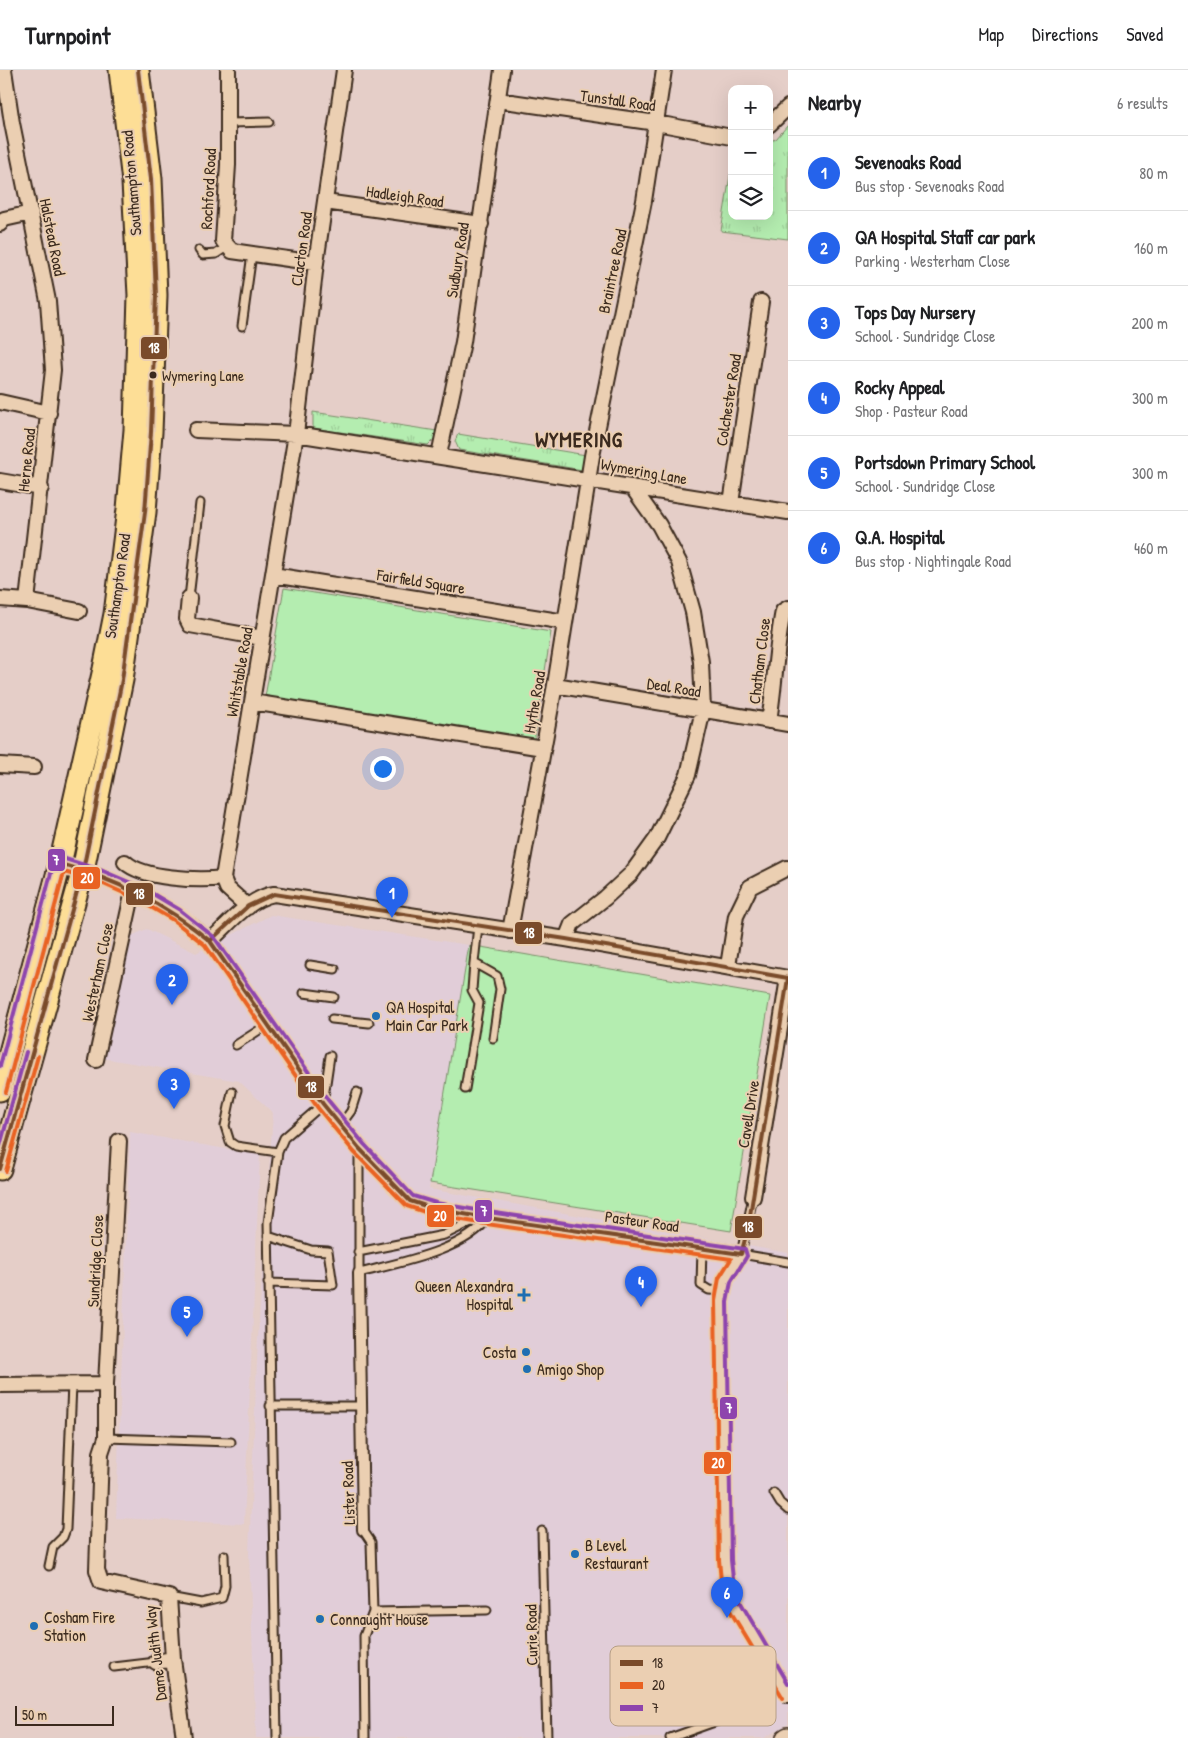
<!DOCTYPE html>
<meta charset="utf-8">
<style>
:root{--surface:#fff;--page:#f2f2f2;--text:#202124;--muted:#757577;--line:#e0e0e0;--accent:#2563eb}
body{margin:0;font-family:"Patrick Hand",sans-serif;background:var(--page);color:var(--text)}
.controls{position:absolute;right:15px;top:15px;display:grid;overflow:hidden;border-radius:10px;box-shadow:0 5px 20px #0002}
.controls button{width:45px;height:45px;display:grid;place-items:center;padding:0;border:0;border-bottom:1px solid var(--line);background:var(--surface);color:var(--text);font:25px sans-serif}
.scale{position:absolute;left:15px;bottom:12px;width:99px;box-sizing:border-box;padding-left:5px;border:2px solid #3b2a1e;border-top:0;font-size:14px;line-height:18px;white-space:nowrap;color:#3b2a1e;-webkit-text-stroke:4px #ebcfb2;paint-order:stroke}
.you{position:absolute;left:382px;top:698px;width:18px;height:18px;margin:-12px;border:4px solid #fff;border-radius:50%;background:#1a73e8;box-shadow:0 0 0 8px #1a73e833}
.badge{display:grid;place-items:center;width:32px;height:32px;border-radius:50%;background:var(--accent);color:#fff;font-size:16px;font-weight:700}
.pin{position:absolute;translate:-50% -41px;filter:drop-shadow(0 1px 2px #0008)}
.pin::after{content:'';position:absolute;top:26px;width:18px;height:15px;background:inherit;clip-path:polygon(0 0,100% 0,50% 100%)}
.list{margin:0;padding:0;list-style:none}
h2{display:flex;justify-content:space-between;align-items:center;height:65px;margin:0;padding:0 20px;font-size:21px}
h2 small{font-size:16px;font-weight:400;color:var(--muted)}
.list li{display:grid;grid-template-columns:32px 1fr auto;gap:15px;align-items:center;box-sizing:border-box;height:75px;padding:0 20px;border-top:1px solid var(--line)}
.list b{display:block;font-size:19px;white-space:nowrap}
.list p{margin:0;font-size:16px;white-space:nowrap;color:var(--muted)}
.list em{font-size:16px;font-style:normal;color:var(--muted)}
.icon{flex:none;width:28px;height:28px;fill:none;stroke:currentColor;stroke-width:2;stroke-linecap:round;stroke-linejoin:round}
.map{position:relative;flex:none;width:788px;height:1668px;overflow:hidden}
header{display:flex;align-items:center;gap:30px;box-sizing:border-box;height:70px;padding:0 25px;background:var(--surface);border-bottom:1px solid var(--line)}
header strong{font-size:24px}
nav{display:flex;gap:28px;margin-inline-start:auto;font-size:18px}
main{display:flex}
aside{flex:1;background:var(--surface)}
.map>svg:first-child{display:block}
.built{fill:#e1cdd8}
.grass{fill:url(#grass-tufts);stroke:#788c67}
.green{fill:#b4edb0;stroke:#788c67}
.lines{fill:none;stroke-linecap:round;stroke-linejoin:round}
.service-casing{stroke:#3b2a1e;stroke-width:11}
.pedestrian-casing{stroke:#3b2a1e;stroke-width:14}
.minor-casing{stroke:#3b2a1e;stroke-width:18}
.secondary-casing{stroke:#3b2a1e;stroke-width:22}
.primary-casing{stroke:#3b2a1e;stroke-width:25}
.service{stroke:#ebcfb2;stroke-width:7}
.pedestrian{stroke:#ebcfb2;stroke-width:10}
.minor{stroke:#ebcfb2;stroke-width:14}
.secondary{stroke:#ebcfb2;stroke-width:19}
.primary{stroke:#fdde96;stroke-width:21}
.bus-1-casing{stroke:#ebcfb2;stroke-width:8}
.bus-2-casing{stroke:#ebcfb2;stroke-width:8}
.bus-3-casing{stroke:#ebcfb2;stroke-width:8}
.bus-1{stroke:#7a4b2a;stroke-width:4}
.bus-2{stroke:#e96222;stroke-width:4}
.bus-3{stroke:#8e44ad;stroke-width:4}
.bus-dot{fill:#3b2a1e;stroke:#ebcfb2;stroke-width:2}
.poi-dot{fill:#1f6fb2;stroke:#ebcfb2;stroke-width:2}
.labels{text-anchor:middle;dominant-baseline:central;stroke-width:4;stroke-linejoin:round;paint-order:stroke}
.bus-label{font-size:15px;fill:#3b2a1e;stroke:#ebcfb2;text-anchor:start}
.street-label{font-size:16px;fill:#3b2a1e;stroke:#ebcfb2}
.poi-label{font-size:16px;fill:#3b2a1e;stroke:#ebcfb2;text-anchor:start}
.district-label{font-size:21px;font-weight:bold;letter-spacing:1px;fill:#3b2a1e;stroke:#ebcfb2}
.key{fill:#ebcfb2;stroke:#b69e86;stroke-width:1}
.key-label{font-size:14px;fill:#3b2a1e}
.line-badge{stroke:#ebcfb2;stroke-width:2}
.badge-label{font-size:14px;text-anchor:middle;font-weight:bold;fill:#fff}
</style>
<header>
<strong>Turnpoint</strong>
<nav><a>Map</a><a>Directions</a><a>Saved</a></nav>
</header>
<main>
<div class="map">
<svg width="788" height="1668" viewBox="0 0 788 1668">
<defs>
<pattern id="grass-tufts" width="24" height="20" patternUnits="userSpaceOnUse" patternTransform="scale(1.25)"><rect width="24" height="20" fill="#b4edb0"/><path d="M3 7l-1-3M5 7V3M7 7l1-3M15 17l-1-3M17 17v-4M19 17l1-3" fill="none" stroke="#9ccb97"/></pattern>
</defs>
<rect width="100%" height="100%" fill="#e5cec8"/>
<filter id="ink" filterUnits="userSpaceOnUse"><feTurbulence type="fractalNoise" baseFrequency=".02" numOctaves="2"/><feDisplacementMap in="SourceGraphic" scale="10" xChannelSelector="R" yChannelSelector="G"/><feConvolveMatrix kernelMatrix="1 2 1 2 8 2 1 2 1" color-interpolation-filters="sRGB"/></filter>
<g filter="url(#ink)">
<path class="built" d="M271 845 469 875 429 1119 788 1183V1654L764 1668H256L249 1483 258 1267 273 1043 239 1011 102 988 131 866 147 859 196 883Z
M130 1062 260 1085 244 1454 116 1448Z"/>
<path class="grass" d="M788 55V169L721 161 732 93V146H769V71L776 69Z
M313 342 437 361 435 368 428 375 313 358Z
M458 364 586 385 583 400 459 380 455 371Z"/>
<path class="green" d="M284 518 551 562 534 672 265 627Z
M469 875 770 926 731 1161 430 1113Z"/>
<g class="lines">
<g class="service-casing">
<path id="service" d="M228 53 269 52
M199 180 203 185 216 184 228 176
M242 256 252 184
M189 528 200 433
M478 856 474 893 497 906 500 919 493 968
M310 895 335 899
M304 923 334 927
M332 949 369 953
M236 975 267 955
M465 1019 479 933 472 920 474 893
M232 1022 225 1056 230 1072 236 1076 278 1082
M340 1056 351 1041 357 1022
M359 1081V1203C397 1193 465 1181 488 1148
M753 1127 741 1184 788 1192
M268 1166 311 1180 328 1181 333 1215 268 1213
M702 1178 701 1215 709 1220 723 1221
M358 1182 444 1165 477 1149
M270 1336H361
M106 1368 231 1372
M774 1423 780 1433 788 1440
M363 1460 371 1472 373 1542 364 1566 365 1668
M542 1461 547 1668
M49 1496 53 1477 63 1467 66 1459 72 1314
M169 1527 201 1533 222 1528 225 1516 224 1485
M373 1542 487 1540
M114 1597 156 1592
M277 1668 268 1153 278 1082 284 1068 323 1034 330 986
M670 1668 723 1649 733 1642 756 1608 771 1596"/>
</g>
<g class="pedestrian-casing">
<path id="pedestrian" d="M359 1203 363 1460"/>
</g>
<g class="minor-casing">
<path id="minor" d="M4 0 12 53 48 231 53 300 27 531
M228 0V95L223 171 232 181 316 193
M498 30 656 53 732 67
M769 55 788 37
M325 132 481 154
M0 154 4 149 31 143
M0 332 49 343
M196 360 296 364 788 442
M439 385 463 272 502 0
M0 411 41 418
M731 433 761 232
M273 505 565 552
M189 528 187 549 190 555 262 568
M0 529 27 531 79 541
M555 615 788 654
M252 632 543 678
M769 651C775 614 776 577 783 541L788 538
M0 695 34 697
M125 792C143 809 199 811 223 808
M60 794C115 807 168 834 210 871L323 1034 359 1078 410 1131 435 1139 481 1147 741 1184 725 1210 721 1231 725 1490 728 1520 735 1536 788 1625
M248 837 227 818 223 808 296 364 316 193 344 0
M510 861 555 615 592 386 644 131 664 0
M566 869 572 854 605 828 631 804 657 768 688 705 703 640 701 592 693 542 679 492 659 455 632 417
M210 871C229 854 249 828 274 824L566 869 788 908
M728 896 736 846 750 817 787 798
M96 990 133 821
M119 1071 106 1314V1368L101 1383 97 1500 101 1512 169 1527 173 1589 184 1668
M753 1127 788 908
M0 1315 106 1314
M156 1592 173 1589"/>
</g>
<g class="secondary-casing">
<path id="secondary" d="M786 1668 788 1667"/>
</g>
<g class="primary-casing">
<path id="primary" d="M0 1020 60 794 104 599 115 544 128 439 135 360 139 225 133 112 120 0
M0 1099 83 800 122 610 145 442 151 362 156 225 151 109 138 0"/>
</g>
<use href="#service" class="service"/>
<use href="#pedestrian" class="pedestrian"/>
<use href="#minor" class="minor"/>
<use href="#secondary" class="secondary"/>
<use href="#primary" class="primary"/>
<g class="bus-1-casing">
<path id="bus-1" d="M60 794C116 809 165 834 210 871
M274 824 566 869 788 908 748 1158 741 1184 481 1147 435 1139 410 1131 359 1078 323 1034 210 871 248 836Z
M0 1099 83 800 122 610 145 442 151 362 156 225 151 109 138 0"/>
</g>
<g class="bus-2-casing">
<path id="bus-2" d="M6 1022 64 802 99 812 137 829 173 850 205 875 318 1038 354 1082 407 1136 434 1145 480 1153 731 1189 719 1208 715 1231 719 1490 722 1521 729 1539 783 1628
M6 1101 38 986"/>
</g>
<g class="bus-3-casing">
<path id="bus-3" d="M0 996 54 792 57 789 62 788 103 801 143 818 180 840 214 867 328 1030 364 1074 413 1126 436 1133 482 1141 745 1179 747 1186 731 1212 727 1232 731 1490 734 1518 741 1533 788 1613
M0 1076 26 982"/>
</g>
<use href="#bus-1" class="bus-1"/>
<use href="#bus-2" class="bus-2"/>
<use href="#bus-3" class="bus-3"/>
</g>
</g>
<circle class="bus-dot" cx="153" cy="305" r="4.5"/>
<g class="poi-dot">
<circle cx="376" cy="946" r="5"/>
<path d="M521.5 1217.5h5v5h5v5h-5v5h-5v-5h-5v-5h5z"/>
<circle cx="526" cy="1282" r="5"/>
<circle cx="527" cy="1299" r="5"/>
<circle cx="575" cy="1484" r="5"/>
<circle cx="320" cy="1549" r="5"/>
<circle cx="34" cy="1556" r="5"/>
</g>
<g class="labels">
<g class="bus-label">
<text x="162" y="305">Wymering Lane</text>
</g>
<g class="street-label">
<text transform="translate(618 30) rotate(8)">Tunstall Road</text>
<text transform="translate(131 113) rotate(-95)">Southampton Road</text>
<text transform="translate(208 119) rotate(-87)">Rochford Road</text>
<text transform="translate(405 126) rotate(8)">Hadleigh Road</text>
<text transform="translate(53 167) rotate(79)">Halstead Road</text>
<text transform="translate(301 179) rotate(-82)">Clacton Road</text>
<text transform="translate(457 190) rotate(-81)">Sudbury Road</text>
<text transform="translate(612 201) rotate(-78)">Braintree Road</text>
<text transform="translate(728 330) rotate(-81)">Colchester Road</text>
<text transform="translate(26 390) rotate(-84)">Herne Road</text>
<text transform="translate(644 401) rotate(10)">Wymering Lane</text>
<text transform="translate(421 511) rotate(9)">Fairfield Square</text>
<text transform="translate(117 516) rotate(-82)">Southampton Road</text>
<text transform="translate(759 591) rotate(-83)">Chatham Close</text>
<text transform="translate(239 602) rotate(-80)">Whitstable Road</text>
<text transform="translate(674 617) rotate(9)">Deal Road</text>
<text transform="translate(534 632) rotate(-80)">Hythe Road</text>
<text transform="translate(97 902) rotate(-78)">Westerham Close</text>
<text transform="translate(748 1044) rotate(-81)">Cavell Drive</text>
<text transform="translate(642 1151) rotate(8)">Pasteur Road</text>
<text transform="translate(95 1191) rotate(-87)">Sundridge Close</text>
<text transform="translate(348 1423) rotate(-92)">Lister Road</text>
<text transform="translate(531 1565) rotate(-91)">Curie Road</text>
<text transform="translate(155 1583) rotate(-97)">Dame Judith Way</text>
</g>
<g class="poi-label">
<text x="386" y="937">QA Hospital<tspan x="386" dy="18">Main Car Park</tspan></text>
<text x="513" y="1216" text-anchor="end">Queen Alexandra<tspan x="513" dy="18">Hospital</tspan></text>
<text x="516" y="1282" text-anchor="end">Costa</text>
<text x="537" y="1299">Amigo Shop</text>
<text x="585" y="1475">B Level<tspan x="585" dy="18">Restaurant</tspan></text>
<text x="44" y="1547">Cosham Fire<tspan x="44" dy="18">Station</tspan></text>
<text x="330" y="1549">Connaught House</text>
</g>
<g class="district-label">
<text x="579" y="369">WYMERING</text>
</g>
</g>
<rect x="610" y="1576" width="166" height="80" rx="8" class="key"/>
<rect x="620" y="1590" width="23" height="6" fill="#7a4b2a"/>
<rect x="620" y="1612" width="23" height="7" fill="#e96222"/>
<rect x="620" y="1635" width="23" height="6" fill="#8e44ad"/>
<g class="key-label">
<text x="652" y="1598">18</text>
<text x="652" y="1620">20</text>
<text x="652" y="1643">7</text>
</g>
<g class="line-badge">
<rect x="140" y="266" width="28" height="24" rx="5" fill="#7a4b2a"/>
<rect x="47" y="778" width="19" height="24" rx="5" fill="#8e44ad"/>
<rect x="72" y="796" width="29" height="24" rx="5" fill="#e96222"/>
<rect x="125" y="812" width="29" height="24" rx="5" fill="#7a4b2a"/>
<rect x="514" y="851" width="29" height="24" rx="5" fill="#7a4b2a"/>
<rect x="297" y="1005" width="28" height="24" rx="5" fill="#7a4b2a"/>
<rect x="474" y="1129" width="19" height="24" rx="5" fill="#8e44ad"/>
<rect x="426" y="1134" width="29" height="24" rx="5" fill="#e96222"/>
<rect x="734" y="1145" width="29" height="24" rx="5" fill="#7a4b2a"/>
<rect x="719" y="1326" width="19" height="24" rx="5" fill="#8e44ad"/>
<rect x="703" y="1381" width="29" height="24" rx="5" fill="#e96222"/>
</g>
<g class="badge-label">
<text x="154" y="283">18</text>
<text x="56" y="795">7</text>
<text x="87" y="813">20</text>
<text x="139" y="829">18</text>
<text x="529" y="868">18</text>
<text x="311" y="1022">18</text>
<text x="484" y="1146">7</text>
<text x="440" y="1151">20</text>
<text x="748" y="1162">18</text>
<text x="729" y="1343">7</text>
<text x="718" y="1398">20</text>
</g>
</svg>
<div class="controls">
<button>+</button>
<button>−</button>
<button><svg class="icon" aria-label="layers" viewBox="0 0 24 24"><path d="M12 4l9 5-9 5-9-5zM3 14l9 5 9-5"/></svg></button>
</div>
<div class="scale">50 m</div>
<div class="you"></div>
<div class="pin badge" style="left:392px;top:848px">1</div>
<div class="pin badge" style="left:172px;top:935px">2</div>
<div class="pin badge" style="left:174px;top:1039px">3</div>
<div class="pin badge" style="left:641px;top:1237px">4</div>
<div class="pin badge" style="left:187px;top:1267px">5</div>
<div class="pin badge" style="left:727px;top:1548px">6</div>
</div>
<aside>
<h2>Nearby<small>6 results</small></h2>
<ul class="list">
<li><span class="badge">1</span><div><b>Sevenoaks Road</b><p>Bus stop · Sevenoaks Road</p></div><em>80 m</em></li>
<li><span class="badge">2</span><div><b>QA Hospital Staff car park</b><p>Parking · Westerham Close</p></div><em>160 m</em></li>
<li><span class="badge">3</span><div><b>Tops Day Nursery</b><p>School · Sundridge Close</p></div><em>200 m</em></li>
<li><span class="badge">4</span><div><b>Rocky Appeal</b><p>Shop · Pasteur Road</p></div><em>300 m</em></li>
<li><span class="badge">5</span><div><b>Portsdown Primary School</b><p>School · Sundridge Close</p></div><em>300 m</em></li>
<li><span class="badge">6</span><div><b>Q.A. Hospital</b><p>Bus stop · Nightingale Road</p></div><em>460 m</em></li>
</ul>
</aside>
</main>
